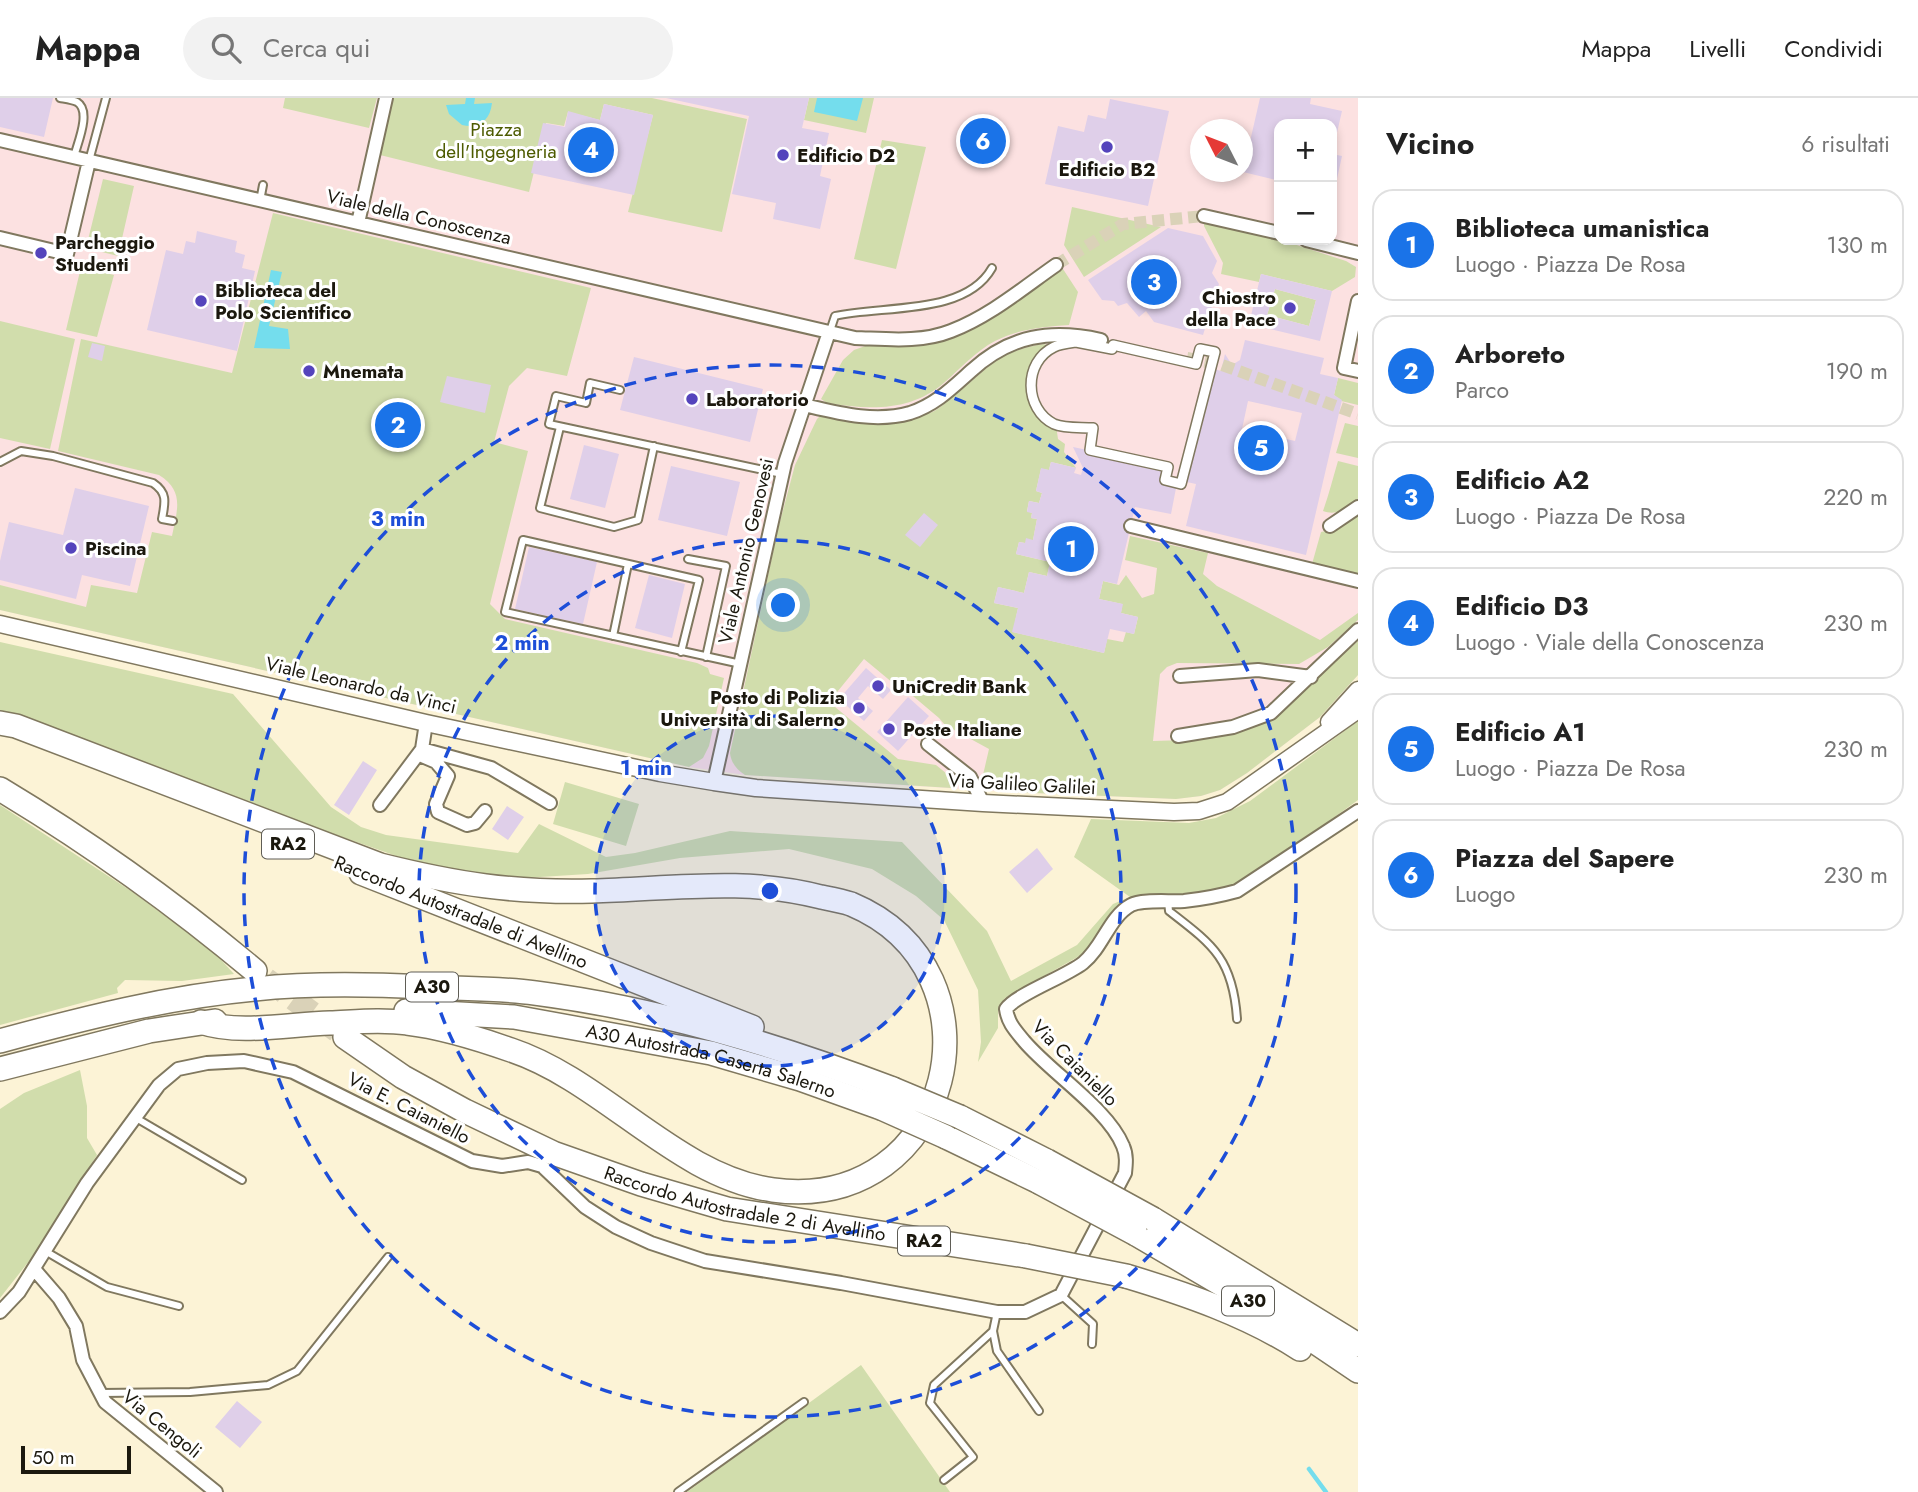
<!DOCTYPE html>
<html lang="it">
<meta charset="utf-8">
<style>
:root{--surface:#fff;--page:#f2f2f2;--text:#222;--muted:#767676;--line:#e0e0e0;--accent:#1a73e8}
body{margin:0;font-family:Jost,sans-serif;background:var(--page);color:var(--text)}
.controls{position:absolute;right:21px;top:21px;display:grid;overflow:hidden;border-radius:14px;box-shadow:0 4px 10px #0003}
.controls button{width:63px;height:63px;display:grid;place-items:center;padding:0;border:0;border-bottom:2px solid var(--line);background:var(--surface);color:var(--text);font:35px sans-serif}
.compass{position:absolute;left:1190px;top:21px;width:63px;height:63px;border-radius:50%;background:var(--surface);box-shadow:0 4px 10px #0003;rotate:312deg}
.scale{position:absolute;left:21px;bottom:18px;width:110px;box-sizing:border-box;padding-left:7px;border:4px solid #1b180e;border-top:0;font-size:19px;line-height:24px;white-space:nowrap;color:#1b180e;-webkit-text-stroke:5px #fff;paint-order:stroke}
.you{position:absolute;left:784px;top:508px;width:24px;height:24px;margin:-18px;border:5px solid #fff;border-radius:50%;background:#1a73e8;box-shadow:0 0 0 10px #1a73e833}
.badge{display:grid;place-items:center;width:46px;height:46px;border-radius:50%;background:var(--accent);color:#fff;font-size:23px;font-weight:700}
.pin{position:absolute;translate:-50% -50%;border:4px solid #fff;box-shadow:0 2px 7px #0006}
.list{margin:0;padding:0;list-style:none}
h2{display:flex;justify-content:space-between;align-items:center;height:91px;margin:0;padding:0 28px;font-size:30px}
h2 small{font-size:23px;font-weight:400;color:var(--muted)}
.list li{display:grid;grid-template-columns:46px 1fr auto;gap:21px;align-items:center;box-sizing:border-box;height:112px;margin:0 14px 14px;padding:0 14px;border:2px solid var(--line);border-radius:21px}
.list b{display:block;font-size:26px;white-space:nowrap}
.list p{margin:0;font-size:23px;white-space:nowrap;color:var(--muted)}
.list em{font-size:23px;font-style:normal;color:var(--muted)}
.icon{flex:none;width:38px;height:38px;fill:none;stroke:currentColor;stroke-width:2;stroke-linecap:round;stroke-linejoin:round}
.map{position:relative;flex:none;width:1358px;height:1394px;overflow:hidden}
header{display:flex;align-items:center;gap:42px;box-sizing:border-box;height:98px;padding:0 35px;background:var(--surface);border-bottom:2px solid var(--line)}
header strong{font-size:33px}
nav{display:flex;gap:38px;margin-inline-start:auto;font-size:24px}
.search{width:490px;height:63px;background:var(--page);display:flex;align-items:center;gap:18px;box-sizing:border-box;padding:0 24px;border-radius:38px;color:var(--muted);font-size:26px}
main{display:flex}
aside{flex:1;background:var(--surface)}
.map>svg:first-child{display:block}
.education{fill:#fce1e1;fill-rule:evenodd}
.green{fill:#d1ddac}
.water{fill:#74dded}
.lines{fill:none;stroke-linecap:round;stroke-linejoin:round}
.stream{stroke:#74dded;stroke-width:4.5}
.building{fill:#dfcfe9;fill-rule:evenodd}
.minor-tunnel{stroke:#dad2b8;stroke-width:12;stroke-dasharray:12 6;stroke-linecap:butt}
.motorway-tunnel{stroke:#dad2b8;stroke-width:23;stroke-dasharray:23 11;stroke-linecap:butt}
.service-casing{stroke:#80785f;stroke-width:10}
.pedestrian-casing{stroke:#80785f;stroke-width:12}
.minor-casing{stroke:#80785f;stroke-width:16}
.tertiary-casing{stroke:#80785f;stroke-width:19}
.motorway-casing{stroke:#80785f;stroke-width:26}
.service{stroke:#fff;stroke-width:6}
.pedestrian{stroke:#fff;stroke-width:9}
.minor{stroke:#fff;stroke-width:12}
.tertiary{stroke:#fff;stroke-width:16}
.motorway{stroke:#fff;stroke-width:23}
.motorway-bridge-casing{stroke:#80785f;stroke-width:26;stroke-linecap:butt}
.motorway-bridge{stroke:#fff;stroke-width:23}
.ring{fill:none;stroke:#1d4ed8;stroke-width:3.5;stroke-dasharray:12 9}
.poi-dot{fill:#5444bc;stroke:#fff;stroke-width:2.5}
.labels{text-anchor:middle;dominant-baseline:central;stroke-width:6;stroke-linejoin:round;paint-order:stroke}
.shield{fill:#fff;stroke:#5f5d56;stroke-width:2}
.shield-label{font-size:18px;font-weight:bold;fill:#1b180e}
.park-label{font-size:19px;fill:#4d5b01;stroke:#fff}
.poi-label{font-size:19px;font-weight:bold;fill:#1b180e;stroke:#fff;text-anchor:start}
.street-label{font-size:19px;fill:#1b180e;stroke:#fff}
.centre{fill:#1d4ed8;stroke:#fff;stroke-width:3.5}
.ring-label{font-size:21px;text-anchor:middle;font-weight:bold;fill:#1d4ed8;stroke:#fff;stroke-width:6;stroke-linejoin:round;paint-order:stroke}
</style>
<header>
<strong>Mappa</strong>
<div class="search"><svg class="icon" aria-label="search" viewBox="0 0 24 24"><circle cx="10" cy="10" r="6"/><path d="M15 15l6 6"/></svg>Cerca qui</div>
<nav><a>Mappa</a><a>Livelli</a><a>Condividi</a></nav>
</header>
<main>
<div class="map">
<svg width="1358" height="1394" viewBox="0 0 1358 1394">
<rect width="100%" height="100%" fill="#fcf3d6"/>
<path class="education" d="M0 0H1358V577L1320 619 1247 675 1220 692 1201 698 1176 701 1008 694 745 677 689 669 0 512ZM1279 26H1332V142H1279ZM1200 32H1242V74H1200Z"/>
<path class="green" d="M285 0H377L369 30 283 10Z
M390 0H652L747 21 722 134 628 114 653 17 604 6 600 22 568 14 564 28 546 25 529 94 376 56Z
M809 0H874L866 35 804 22Z
M882 42 926 49 896 171 854 161Z
M103 81 134 88 118 158 86 150Z
M1072 109 1161 129 1084 179 1064 147Z
M273 115 591 190 567 278 527 270 509 288 494 344 528 353 490 506 505 521 697 565 708 570 710 576 724 580 709 648 703 660 689 669 0 512V487L86 509 91 487 137 495 152 434 172 438C177 413 185 393 159 377L58 353 81 241 232 275Z
M1204 124 1272 139 1346 163 1356 169 1355 179 1332 193 1261 176 1259 184 1221 176 1223 165 1204 128Z
M81 169 114 177 97 239 66 232Z
M1063 171 1078 194 1069 227C1043 229 1018 231 995 243 976 253 961 270 945 284 911 314 869 312 827 305L821 301 843 262 854 252 868 247 934 243Z
M1275 191 1316 202 1309 228 1267 217Z
M0 223 75 241 50 351 0 340Z
M1044 246 1053 249 1034 271 1033 304 1056 327 1058 341 1065 346 1064 354 1076 370 1051 364 1049 372 1041 371 1036 393 1042 395 1039 405 1029 403 1027 413 1032 415 1031 420 1037 421 1033 442 1025 445 1019 444 1016 456 1050 464 1047 478 1029 474 1024 495 998 489 994 505 1018 510 1013 534 1104 555 1107 541 1123 544 1126 534 1134 536 1138 519 1121 515 1122 506 1099 501 1103 483 1119 487 1126 477 1142 500 1154 496 1157 470 1125 462 1130 438 1208 455 1203 476 1217 488 1320 542 1358 515V522L1328 549 1299 566 1177 565 1167 569 1160 576 1153 643 1186 642 1281 613 1358 543V577L1320 619 1247 675 1220 692 1201 698 1176 701 1008 694 983 677 989 651 945 627 939 620 907 593 905 595 864 561 829 604 898 661 936 667 952 680 951 690 745 677C737 672 731 665 730 655L778 431 795 367 817 321 820 318C857 326 896 330 932 314 939 311 946 304 953 298 989 271 996 253 1044 246Z
M1338 280 1358 285V307L1341 303 1334 297Z
M1345 325 1358 328V360L1336 355Z
M1338 363 1358 368V403C1347 411 1336 418 1323 413 1329 396 1333 380 1338 363Z
M1358 416V478L1312 466 1321 434 1335 431Z
M0 544 233 596 331 709 361 729 386 737 518 755 539 726 606 759 635 755 730 733 902 744 987 833 1011 883 1077 847 1113 806 1130 799 1074 759 1091 721 1189 725 1216 720 1250 703 1358 623V702L1244 785 1219 793 1133 801 1117 808 1107 819 1103 834 1083 856 1005 900 998 910V930L978 964 981 944 978 892 944 822 916 798 872 771 789 751 680 760 588 776 524 780 472 776 405 761 0 619Z
M565 684 639 706 626 748 553 726Z
M0 707 131 793 213 853 234 876 182 883 125 882 117 890 118 895 0 927Z
M80 972 87 1008V1040L97 1057 37 1153 0 1200V1011L24 995Z
M861 1267 950 1394H687Z"/>
<path class="water" d="M466 0H475L474 6 492 5C490 23 479 31 462 27L449 16 446 7 465 6Z
M817 0H863L857 23 814 14Z
M271 172 282 174 269 228 288 231 290 251 254 250Z"/>
<g class="lines">
<path class="stream" d="M1309 1371 1326 1394"/>
</g>
<path class="building" d="M0 0H53L44 39 0 29Z
M666 0H809L802 30 829 35 820 78 831 81 820 131 773 121 776 105 732 96 749 18Z
M1260 0H1311L1310 6 1342 13 1333 52 1332 26H1279V94L1274 93 1276 82 1243 74Z
M1110 1 1169 13 1148 108 1045 86 1058 28 1084 34 1088 17 1106 21Z
M604 6 653 17 634 97 531 75 543 25 565 29 568 13 600 22Z
M1332 56 1342 58 1333 99H1332Z
M1168 130 1203 138 1217 163 1212 175 1219 186 1203 237 1154 224 1146 213 1139 219 1127 205 1118 208 1114 203 1102 202 1088 182Z
M197 133 237 143 235 154 245 157 242 170 255 173 237 253 147 232 166 152 183 156 186 143 195 145Z
M1261 176 1332 193 1320 243 1249 226ZM1275 191 1316 202 1309 228 1267 217Z
M1245 242 1324 260 1320 276 1338 280 1334 297 1342 302 1306 457 1186 428 1196 386 1182 383 1211 270 1221 273 1225 256 1232 267 1240 262ZM1248 303 1302 315 1295 343 1242 331Z
M92 245 105 248 102 263 88 259Z
M634 259 763 291 750 344 620 312Z
M447 278 491 287 485 315 440 304Z
M584 347 619 356 605 410 570 401Z
M1073 349 1168 369 1165 382 1177 385 1171 416 1135 409 1117 486 1103 483 1099 501 1123 506 1121 515 1138 519 1134 536 1110 531 1104 555 1012 534 1018 510 994 505 998 489 1024 495 1029 474 1047 478 1050 464 1016 456 1019 444 1025 445 1026 440 1033 442 1037 421 1031 420 1032 415 1027 414 1029 403 1039 405 1042 395 1036 393 1041 370 1049 372 1051 364 1076 370 1074 375 1081 377 1083 370Z
M671 368 740 384 727 438 658 422Z
M75 390 149 408 130 488 82 477 76 501 0 482V463L9 424 63 437Z
M924 415 938 427 920 449 905 437Z
M529 449 597 464 583 526 515 511Z
M649 477 685 486 672 540 635 530Z
M866 570 891 592 883 601 868 588 858 600 873 613 864 623 839 601Z
M908 599 929 618 898 653 877 634Z
M363 663 377 672 349 717 334 707Z
M507 708 524 719 508 742 492 731Z
M1037 750 1053 771 1027 795 1009 774Z
M237 1303 262 1324 240 1350 215 1329Z"/>
<g class="lines">
<path class="minor-tunnel" d="M1056 167 1123 126 1204 118
M1187 260 1222 267 1358 316"/>
<path class="motorway-tunnel" d="M266 881 337 933"/>
<g class="service-casing">
<path id="service" d="M60 0C65 1 72 2 77 4 92 13 77 46 74 59
M89 63 106 0
M260 103 263 87
M830 233 835 218C882 207 965 218 992 170
M620 292 590 285 586 305 556 298 549 326 782 376
M560 329 540 410 614 429 638 422 654 348
M0 364 21 353 53 358 153 385C168 395 165 405 162 421L173 423
M688 461 726 468 706 559
M613 538 628 466
M681 554 699 482 523 442 505 514 741 566
M1168 803 1169 813C1213 847 1233 861 1237 921
M136 1020 242 1082
M45 1153 107 1189 179 1208
M1061 1197 1093 1226 1092 1246
M997 1214 993 1233 997 1253 1039 1313
M101 1295 190 1294 268 1287 297 1273 388 1159
M944 1382 973 1359 930 1305 934 1287 993 1233
M678 1394 804 1304"/>
</g>
<g class="pedestrian-casing">
<path id="pedestrian" d="M1076 244 1112 251 1113 247 1196 266 1200 251 1215 254 1181 386 1165 382 1168 369 1090 352 1093 330C1082 329 1065 331 1054 326 1024 311 1023 264 1054 249 1060 246 1069 245 1076 244Z"/>
</g>
<g class="minor-casing">
<path id="minor" d="M0 42 855 240C887 241 921 245 951 233 990 218 1023 190 1056 167
M1204 118 1279 135
M358 125 386 0
M0 140 67 156 89 63
M1306 142 1358 155
M1358 203 1344 270 1358 273
M804 307C838 315 875 325 910 315 935 307 952 290 971 273 1010 237 1051 231 1101 242
M1131 428 1358 483
M1330 428 1358 409
M1180 578 1258 572 1311 579
M426 625 422 651 491 670 550 705
M1178 638 1233 629 1271 615 1358 532
M928 646 970 679 983 705
M422 658 436 664 448 678 436 706 438 714 467 727 475 725 485 713
M714 684 785 365 829 234
M380 707 422 651
M34 1171 59 1200 76 1228 83 1262 105 1304 216 1394
M0 1214 19 1194 87 1085 159 987 178 971 207 965 244 963 293 974 472 1063 502 1068 528 1064 542 1068 585 1109 616 1129 651 1145 705 1163 841 1185 997 1214H1025L1061 1197 1125 1075C1126 1066 1127 1057 1123 1048 1108 1011 1051 975 1024 943 1015 932 1008 925 1006 911 1015 897 1065 879 1083 865 1103 849 1109 819 1131 807 1142 801 1170 804 1184 803 1203 801 1219 798 1237 793L1358 713"/>
</g>
<g class="tertiary-casing">
<path id="tertiary" d="M0 526 426 625 660 675 714 684 756 690 983 705 1174 714 1199 713 1227 704 1358 612
M1329 624 1358 592"/>
</g>
<g class="motorway-casing">
<g id="motorway">
<path d="M0 625 16 628 380 767C456 786 514 795 592 793 671 791 745 779 821 799 831 801 842 803 851 806 1011 873 954 1116 773 1092 677 1079 604 983 511 952 477 940 442 929 407 925 383 921 355 924 330 925 290 926 239 937 201 924"/>
<path d="M0 691C90 745 175 806 255 873"/>
<path d="M361 775 752 929"/>
<path id="s1" d="M406 913 514 919 711 955 800 981 881 1010"/>
<path id="s2" d="M345 939 403 979 465 1013 553 1055 641 1086 727 1111 1026 1158"/>
<path d="M0 943C84 920 168 899 254 891 311 885 367 886 424 889 461 891 499 890 535 895 659 911 777 947 893 991"/>
<path d="M0 971 149 933 215 923"/>
<path d="M960 1019 1047 1063"/>
<path d="M946 1039 1039 1084"/>
<path d="M1153 1121 1358 1247"/>
<path d="M1136 1136 1284 1223 1358 1273"/>
<path d="M1126 1178C1186 1196 1247 1217 1300 1251"/>
</g>
</g>
<use href="#service" class="service"/>
<use href="#pedestrian" class="pedestrian"/>
<use href="#minor" class="minor"/>
<use href="#tertiary" class="tertiary"/>
<use href="#motorway" class="motorway"/>
<g class="motorway-bridge-casing">
<path id="motorway-bridge" d="M893 991 960 1019
M881 1010 946 1039
M1047 1063 1153 1121
M1039 1084 1136 1136
M1026 1158 1126 1178"/>
</g>
<use href="#motorway-bridge" class="motorway-bridge"/>
</g>
<circle cx="770" cy="793" r="175" fill="#1d4ed8" fill-opacity=".12"/>
<g class="ring">
<circle cx="770" cy="793" r="175"/>
<circle cx="770" cy="793" r="351"/>
<circle cx="770" cy="793" r="526"/>
</g>
<g class="poi-dot">
<circle cx="1107" cy="49" r="7"/>
<circle cx="783" cy="57" r="7"/>
<circle cx="41" cy="155" r="7"/>
<circle cx="201" cy="203" r="7"/>
<circle cx="1290" cy="210" r="7"/>
<circle cx="309" cy="273" r="7"/>
<circle cx="692" cy="301" r="7"/>
<circle cx="71" cy="450" r="7"/>
<circle cx="878" cy="588" r="7"/>
<circle cx="859" cy="610" r="7"/>
<circle cx="889" cy="631" r="7"/>
</g>
<g class="labels">
<g class="shield">
<rect x="262" y="731.5" width="52" height="29" rx="5"/>
<rect x="406" y="874.5" width="52" height="29" rx="5"/>
<rect x="898" y="1128.5" width="52" height="29" rx="5"/>
<rect x="1222" y="1188.5" width="52" height="29" rx="5"/>
</g>
<g class="shield-label">
<text x="288" y="746">RA2</text>
<text x="432" y="889">A30</text>
<text x="924" y="1143">RA2</text>
<text x="1248" y="1203">A30</text>
</g>
<g class="park-label">
<text x="496" y="31">Piazza<tspan x="496" dy="22">dell'Ingegneria</tspan></text>
</g>
<g class="poi-label">
<text x="797" y="57">Edificio D2</text>
<text x="1107" y="71" text-anchor="middle">Edificio B2</text>
<text x="55" y="144">Parcheggio<tspan x="55" dy="22">Studenti</tspan></text>
<text x="215" y="192">Biblioteca del<tspan x="215" dy="22">Polo Scientifico</tspan></text>
<text x="1276" y="199" text-anchor="end">Chiostro<tspan x="1276" dy="22">della Pace</tspan></text>
<text x="323" y="273">Mnemata</text>
<text x="706" y="301">Laboratorio</text>
<text x="85" y="450">Piscina</text>
<text x="892" y="588">UniCredit Bank</text>
<text x="845" y="599" text-anchor="end">Posto di Polizia<tspan x="845" dy="22">Università di Salerno</tspan></text>
<text x="903" y="631">Poste Italiane</text>
</g>
<g class="street-label">
<text transform="translate(419 119) rotate(13)">Viale della Conoscenza</text>
<text transform="translate(746 453) rotate(-77)">Viale Antonio Genovesi</text>
<text transform="translate(361 587) rotate(13)">Viale Leonardo da Vinci</text>
<text transform="translate(1022 686) rotate(3)">Via Galileo Galilei</text>
<text transform="translate(461 814) rotate(22)">Raccordo Autostradale di Avellino</text>
<text stroke="none"><textPath href="#s1" startOffset="310">A30 Autostrada Caserta Salerno</textPath></text>
<text transform="translate(1075 965) rotate(45)">Via Caianiello</text>
<text transform="translate(409 1010) rotate(27)">Via E. Caianiello</text>
<text stroke="none"><textPath href="#s2" startOffset="438">Raccordo Autostradale 2 di Avellino</textPath></text>
<text transform="translate(162 1326) rotate(39)">Via Cengoli</text>
</g>
</g>
<circle cx="770" cy="793" r="10" class="centre"/>
<g class="ring-label">
<text x="398" y="428">3 min</text>
<text x="522" y="552">2 min</text>
<text x="646" y="677">1 min</text>
</g>
</svg>
<div class="controls">
<button>+</button>
<button>−</button>
</div>
<svg class="compass" viewBox="-18 -18 36 36"><path d="M0-13l5 13h-10z" fill="#e53935"/><path d="M0 13l5-13h-10z" fill="#767676"/></svg>
<div class="scale">50 m</div>
<div class="you"></div>
<div class="pin badge" style="left:1071px;top:451px">1</div>
<div class="pin badge" style="left:398px;top:327px">2</div>
<div class="pin badge" style="left:1154px;top:184px">3</div>
<div class="pin badge" style="left:591px;top:52px">4</div>
<div class="pin badge" style="left:1261px;top:350px">5</div>
<div class="pin badge" style="left:983px;top:43px">6</div>
</div>
<aside>
<h2>Vicino<small>6 risultati</small></h2>
<ul class="list">
<li><span class="badge">1</span><div><b>Biblioteca umanistica</b><p>Luogo · Piazza De Rosa</p></div><em>130 m</em></li>
<li><span class="badge">2</span><div><b>Arboreto</b><p>Parco</p></div><em>190 m</em></li>
<li><span class="badge">3</span><div><b>Edificio A2</b><p>Luogo · Piazza De Rosa</p></div><em>220 m</em></li>
<li><span class="badge">4</span><div><b>Edificio D3</b><p>Luogo · Viale della Conoscenza</p></div><em>230 m</em></li>
<li><span class="badge">5</span><div><b>Edificio A1</b><p>Luogo · Piazza De Rosa</p></div><em>230 m</em></li>
<li><span class="badge">6</span><div><b>Piazza del Sapere</b><p>Luogo</p></div><em>230 m</em></li>
</ul>
</aside>
</main>
